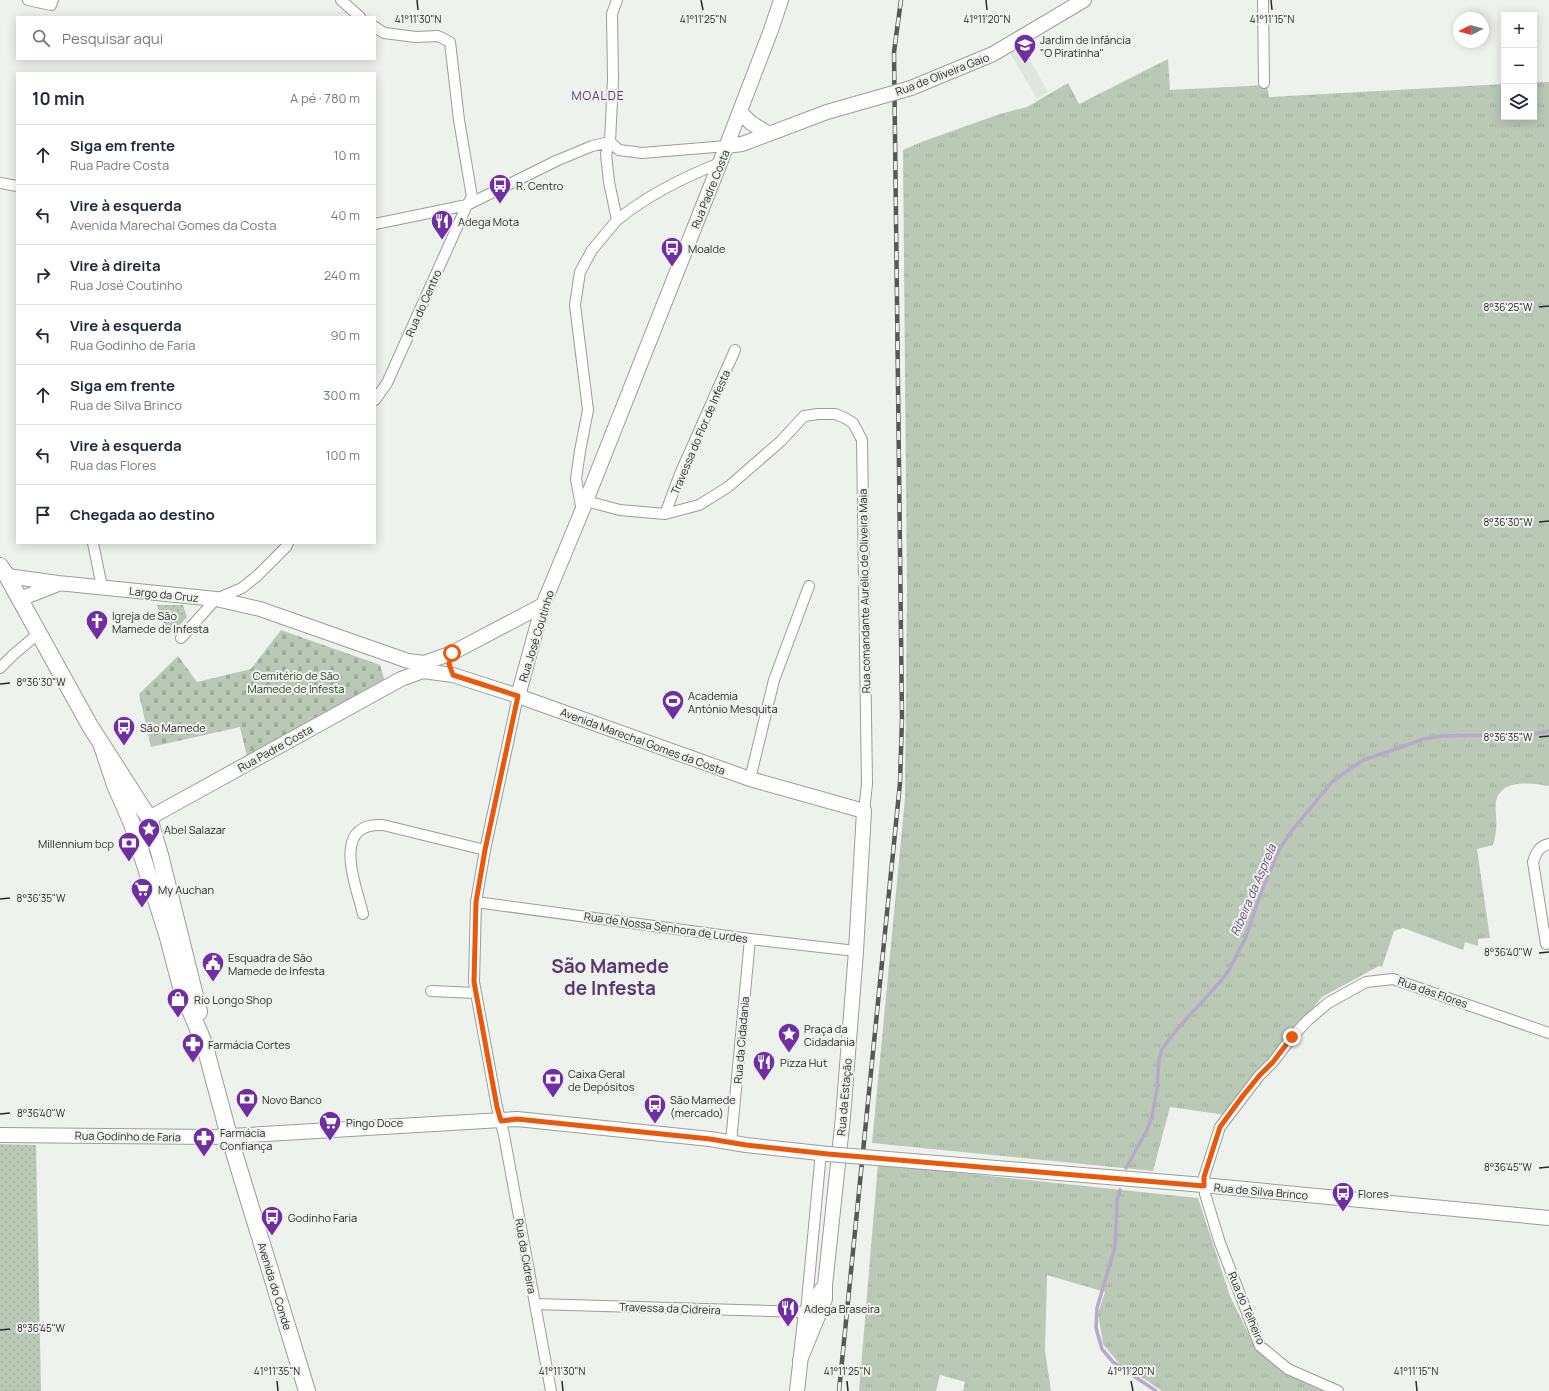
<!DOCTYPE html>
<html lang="pt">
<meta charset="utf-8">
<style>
:root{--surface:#fff;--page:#f6f6f7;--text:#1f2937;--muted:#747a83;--line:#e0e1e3}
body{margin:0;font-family:Manrope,sans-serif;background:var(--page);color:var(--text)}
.controls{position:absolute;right:12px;top:12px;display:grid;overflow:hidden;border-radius:0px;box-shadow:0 2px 10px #0003}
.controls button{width:36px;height:36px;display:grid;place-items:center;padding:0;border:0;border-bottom:1px solid var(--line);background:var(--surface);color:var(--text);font:20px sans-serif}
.compass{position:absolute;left:1453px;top:12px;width:36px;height:36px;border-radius:50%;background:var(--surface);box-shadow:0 2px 10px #0003;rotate:264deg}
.stop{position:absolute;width:12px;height:12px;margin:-9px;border:3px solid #ea580c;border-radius:50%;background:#fff}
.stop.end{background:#ea580c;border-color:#fff;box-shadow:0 1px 4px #0008}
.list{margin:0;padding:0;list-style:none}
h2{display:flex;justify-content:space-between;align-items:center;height:52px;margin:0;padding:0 16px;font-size:17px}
h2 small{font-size:13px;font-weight:400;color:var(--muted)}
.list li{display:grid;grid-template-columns:26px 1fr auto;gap:12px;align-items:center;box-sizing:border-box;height:60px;padding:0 16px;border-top:1px solid var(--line)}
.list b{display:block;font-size:15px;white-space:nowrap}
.list p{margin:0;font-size:13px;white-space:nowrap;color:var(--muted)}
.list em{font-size:13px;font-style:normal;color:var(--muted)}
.icon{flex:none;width:22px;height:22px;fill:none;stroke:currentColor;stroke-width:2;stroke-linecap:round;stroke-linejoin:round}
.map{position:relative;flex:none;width:1549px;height:1391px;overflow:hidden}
.search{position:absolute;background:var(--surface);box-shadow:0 2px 10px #0003;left:16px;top:16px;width:360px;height:44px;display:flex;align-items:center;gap:10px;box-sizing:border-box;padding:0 14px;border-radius:0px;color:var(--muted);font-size:15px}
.panel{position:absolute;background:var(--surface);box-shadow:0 2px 10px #0003;left:16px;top:72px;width:360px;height:472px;border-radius:0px}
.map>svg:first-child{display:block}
.built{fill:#dee7dc}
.grass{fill:url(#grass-tufts)}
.cemetery{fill:url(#cemetery-stones)}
.park{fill:url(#park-dots)}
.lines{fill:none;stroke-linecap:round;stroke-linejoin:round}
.stream{stroke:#b8a8ca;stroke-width:3.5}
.street-casing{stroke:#999d98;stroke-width:12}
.secondary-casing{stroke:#999d98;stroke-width:16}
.primary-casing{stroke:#999d98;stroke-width:18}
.street{stroke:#fff;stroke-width:10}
.secondary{stroke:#fff;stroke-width:14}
.primary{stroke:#fff;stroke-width:16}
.rail-casing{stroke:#575956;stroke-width:4.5}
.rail{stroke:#eef2ed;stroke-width:3;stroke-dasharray:9;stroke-linecap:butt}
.secondary-bridge-casing{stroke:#999d98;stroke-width:16;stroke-linecap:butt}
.secondary-bridge{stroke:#fff;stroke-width:14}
.route{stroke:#ea580c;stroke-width:5}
.ticks{fill:none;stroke:#282a28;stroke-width:1.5}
.labels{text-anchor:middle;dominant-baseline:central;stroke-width:4;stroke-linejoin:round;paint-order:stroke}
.poi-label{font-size:11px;fill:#282a28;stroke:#eef2ed;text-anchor:start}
.street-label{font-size:11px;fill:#282a28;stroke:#eef2ed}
.park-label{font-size:11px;fill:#1a3e13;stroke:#eef2ed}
.neighbourhood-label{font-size:12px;letter-spacing:1px;fill:#583974;stroke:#eef2ed}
.water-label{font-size:12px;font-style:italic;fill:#634a7a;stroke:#eef2ed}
.town-label{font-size:19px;font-weight:bold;fill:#583974;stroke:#eef2ed}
.ticks-label{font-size:10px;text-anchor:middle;fill:#282a28;stroke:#eef2ed;stroke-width:4;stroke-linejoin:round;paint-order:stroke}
</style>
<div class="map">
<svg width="1549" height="1391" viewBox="0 0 1549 1391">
<defs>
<pattern id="grass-tufts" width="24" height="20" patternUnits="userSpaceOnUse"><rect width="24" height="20" fill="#b9c9b6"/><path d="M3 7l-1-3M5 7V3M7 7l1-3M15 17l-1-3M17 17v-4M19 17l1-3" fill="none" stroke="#9fad9c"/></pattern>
<pattern id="cemetery-stones" width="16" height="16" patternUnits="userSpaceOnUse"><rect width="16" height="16" fill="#b9c9b6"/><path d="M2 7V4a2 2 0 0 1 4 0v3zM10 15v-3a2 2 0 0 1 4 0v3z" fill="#9fad9c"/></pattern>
<pattern id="park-dots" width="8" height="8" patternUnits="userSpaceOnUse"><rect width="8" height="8" fill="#b9c9b6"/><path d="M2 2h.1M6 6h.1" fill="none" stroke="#9fad9c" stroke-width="1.8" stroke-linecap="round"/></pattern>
</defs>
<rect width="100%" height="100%" fill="#eef2ed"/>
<path class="built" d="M1021 44 1048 92 1037 99 1009 51Z"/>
<path class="grass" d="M1168 59 1170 90 1267 85 1269 97 1504 84V117H1534V82H1549V786C1532 783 1500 778 1496 802 1495 806 1496 811 1496 815 1497 826 1496 835 1493 845L1477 849 1490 938 1478 939V946L1465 942 1463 950 1403 928 1394 931 1382 967 1379 966 1322 997 1269 1062 1232 1103 1226 1115 1170 1107 1153 1171 872 1143 905 798 907 591 903 150 924 141 1000 114 1027 107 1068 83 1079 104Z
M878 1164 1198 1198 1230 1296 1257 1351 1285 1372 1329 1391H1162L1146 1380 1122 1367 1103 1344 1098 1313 1105 1292 1047 1275 1045 1351 1051 1391H963L965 1382 940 1375 936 1391H859Z"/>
<path class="cemetery" d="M281 630 380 665 385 682 247 757 240 727 151 747 139 694 178 656 197 682 251 669Z"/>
<path class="park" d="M157 605H183L187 617 171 634 164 629 165 627Z
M0 1144 36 1145 41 1391H0Z"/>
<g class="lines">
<path class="stream" d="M1126 1168 1147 1130 1152 1117 1157 1088 1159 1060 1162 1049 1178 1028 1220 982 1229 970 1245 939 1262 890 1279 850 1290 833 1332 782 1351 768 1364 760 1424 739 1442 736 1534 734 1549 731
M1120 1190 1117 1201 1115 1247 1097 1308 1096 1328 1102 1349 1113 1362 1156 1391"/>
<g class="street-casing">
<path id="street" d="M28 0 51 5 53 0
M341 0 360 17
M1263 0 1264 83
M375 27 384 33 416 37 438 36 450 42 459 120 472 197 467 205 387 383 375 400
M610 142 619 150 642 153 727 146
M0 183 17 186
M617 220C648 195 684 177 720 163
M375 224 467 205 556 161 592 146 610 142
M586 501 620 510 665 514 699 505 728 487 781 441 804 416 818 414H835L845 418 853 423 862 440 867 784 864 811
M582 511 576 479 580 451 588 410 575 305 580 272 592 250 617 220 609 182 606 154 610 142 613 79 612 14 617 0
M665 514 680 474 735 350
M93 543 102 587
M181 638 216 599 242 588 257 576 286 547 288 543
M0 668 13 655 39 633
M518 696 485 850 476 902 474 982 497 1107 504 1135 551 1391
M750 779 774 680 809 586
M476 902 750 939 856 951
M363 914C356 885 330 822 383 825L485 850
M1546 944 1533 862C1536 853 1539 846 1549 844
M431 991 476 993
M731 1142 750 939
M535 1304 806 1312 821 1152
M1338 1391 1288 1369 1260 1346 1220 1243 1205 1194 1204 1177 1220 1127 1259 1076 1273 1062 1292 1037 1308 1020 1328 1003 1366 982 1393 979 1549 1033"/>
</g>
<g class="secondary-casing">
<path id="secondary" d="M911 88 993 54 1084 0
M740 112 751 123 769 134
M727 146 742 144 827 112 876 98
M7 576 58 583 216 599 260 609 408 661 424 663 452 653 543 605
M20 599 58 584
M518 696 543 605 582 511 720 163 771 30 781 0
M149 818 401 679 423 671 453 675 518 696 750 779 864 811 856 951 843 1117 825 1285V1299L800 1360
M0 1135 214 1137 517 1119 710 1139 746 1145 828 1154
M1192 1184 1549 1218
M797 1391 806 1312 824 1286"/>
</g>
<g class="primary-casing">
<path id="primary" d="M0 566 7 576 90 726 149 818 160 855 199 1012
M102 746 115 785 132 824 167 934 182 991 204 1043 229 1136 307 1391"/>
</g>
<use href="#street" class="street"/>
<use href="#secondary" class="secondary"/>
<use href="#primary" class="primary"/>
<g class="rail-casing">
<path id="rail" d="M839 1391 900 783 902 718 894 52 901 0"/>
</g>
<use href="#rail" class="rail"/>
<g class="secondary-bridge-casing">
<path id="secondary-bridge" d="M876 98 911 88
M828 1154 1192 1184"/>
</g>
<use href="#secondary-bridge" class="secondary-bridge"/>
</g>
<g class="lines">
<path class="route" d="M452 653 449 664 453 675 518 696 485 850 476 902 474 982 497 1107 501 1121 517 1119 710 1139 746 1145 828 1154 1204 1186V1177L1220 1127 1242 1097 1259 1076 1273 1062 1292 1037"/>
</g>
<path class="ticks" d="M417 0 418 10M701 0 703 10M986 0 987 10M1271 0 1272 10M1539 307 1549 306M1539 522 1549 521M0 684 10 683M1539 737 1549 736M0 899 10 898M1539 953 1549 952M0 1114 10 1113M1539 1168 1549 1167M0 1330 10 1329M277 1381 278 1391M562 1381 563 1391M847 1381 848 1391M1131 1381 1133 1391M1416 1381 1417 1391"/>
<defs>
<g id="school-pin" transform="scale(1.15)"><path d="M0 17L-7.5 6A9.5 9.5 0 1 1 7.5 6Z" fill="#712ea3" stroke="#eef2ed"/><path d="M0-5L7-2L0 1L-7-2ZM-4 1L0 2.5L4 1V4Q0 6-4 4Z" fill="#fff"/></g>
<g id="bus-pin" transform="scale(1.15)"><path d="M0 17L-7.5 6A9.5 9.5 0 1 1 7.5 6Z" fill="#712ea3" stroke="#eef2ed"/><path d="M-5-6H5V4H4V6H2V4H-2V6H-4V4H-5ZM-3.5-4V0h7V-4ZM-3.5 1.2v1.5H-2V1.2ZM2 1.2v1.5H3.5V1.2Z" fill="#fff"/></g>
<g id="restaurant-pin" transform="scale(1.15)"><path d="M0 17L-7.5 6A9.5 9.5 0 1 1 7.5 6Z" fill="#712ea3" stroke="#eef2ed"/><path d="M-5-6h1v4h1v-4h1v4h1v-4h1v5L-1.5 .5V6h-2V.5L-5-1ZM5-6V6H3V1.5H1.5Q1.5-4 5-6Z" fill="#fff"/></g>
<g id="church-pin" transform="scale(1.15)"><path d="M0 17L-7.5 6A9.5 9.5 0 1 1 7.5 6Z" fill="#712ea3" stroke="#eef2ed"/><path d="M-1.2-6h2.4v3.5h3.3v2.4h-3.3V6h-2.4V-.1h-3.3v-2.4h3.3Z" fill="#fff"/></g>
<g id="stadium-pin" transform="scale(1.15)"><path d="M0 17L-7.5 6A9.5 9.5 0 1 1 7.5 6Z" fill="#712ea3" stroke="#eef2ed"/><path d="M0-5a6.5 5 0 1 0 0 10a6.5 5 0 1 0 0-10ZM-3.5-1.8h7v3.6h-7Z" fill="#fff"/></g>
<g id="sight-pin" transform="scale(1.15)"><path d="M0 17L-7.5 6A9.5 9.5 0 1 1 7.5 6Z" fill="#712ea3" stroke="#eef2ed"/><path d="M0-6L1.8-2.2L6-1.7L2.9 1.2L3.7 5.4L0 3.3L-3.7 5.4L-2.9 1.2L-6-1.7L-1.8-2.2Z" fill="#fff"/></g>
<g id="bank-pin" transform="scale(1.15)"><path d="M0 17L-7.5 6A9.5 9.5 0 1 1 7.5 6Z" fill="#712ea3" stroke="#eef2ed"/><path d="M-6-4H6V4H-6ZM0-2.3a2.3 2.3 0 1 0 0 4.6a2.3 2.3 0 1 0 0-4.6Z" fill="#fff"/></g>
<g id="supermarket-pin" transform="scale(1.15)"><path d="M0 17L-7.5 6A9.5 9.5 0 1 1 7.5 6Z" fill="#712ea3" stroke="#eef2ed"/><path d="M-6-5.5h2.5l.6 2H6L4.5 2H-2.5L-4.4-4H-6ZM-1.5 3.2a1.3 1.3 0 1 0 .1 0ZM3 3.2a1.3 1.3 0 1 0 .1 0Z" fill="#fff"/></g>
<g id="civic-pin" transform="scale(1.15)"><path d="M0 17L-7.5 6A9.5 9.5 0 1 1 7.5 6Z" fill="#712ea3" stroke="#eef2ed"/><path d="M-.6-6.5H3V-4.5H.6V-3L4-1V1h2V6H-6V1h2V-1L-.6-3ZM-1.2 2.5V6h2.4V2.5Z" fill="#fff"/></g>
<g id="shop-pin" transform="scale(1.15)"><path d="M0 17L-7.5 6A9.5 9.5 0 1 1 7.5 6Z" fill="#712ea3" stroke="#eef2ed"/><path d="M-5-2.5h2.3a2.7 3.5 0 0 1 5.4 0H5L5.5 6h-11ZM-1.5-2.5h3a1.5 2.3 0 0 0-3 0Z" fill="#fff"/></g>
<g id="pharmacy-pin" transform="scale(1.15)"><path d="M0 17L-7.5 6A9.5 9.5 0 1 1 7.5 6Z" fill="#712ea3" stroke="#eef2ed"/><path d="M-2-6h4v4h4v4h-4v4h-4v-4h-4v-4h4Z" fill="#fff"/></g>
</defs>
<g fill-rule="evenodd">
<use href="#school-pin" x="1025" y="45"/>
<use href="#bus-pin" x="500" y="185"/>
<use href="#restaurant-pin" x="442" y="221"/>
<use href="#bus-pin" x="672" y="248"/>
<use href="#church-pin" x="97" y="621"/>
<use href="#stadium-pin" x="673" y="701"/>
<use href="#bus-pin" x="124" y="727"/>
<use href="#sight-pin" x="149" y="829"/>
<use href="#bank-pin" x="129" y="843"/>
<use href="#supermarket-pin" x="142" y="889"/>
<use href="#civic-pin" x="213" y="963"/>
<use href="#shop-pin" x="178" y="999"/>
<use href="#sight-pin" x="789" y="1034"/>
<use href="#pharmacy-pin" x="193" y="1044"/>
<use href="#restaurant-pin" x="764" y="1062"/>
<use href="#bank-pin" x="553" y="1079"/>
<use href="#bank-pin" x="247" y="1099"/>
<use href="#bus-pin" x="655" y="1105"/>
<use href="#supermarket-pin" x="330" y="1122"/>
<use href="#pharmacy-pin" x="204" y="1138"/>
<use href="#bus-pin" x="1343" y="1193"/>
<use href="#bus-pin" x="272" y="1217"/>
<use href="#restaurant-pin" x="788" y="1308"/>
</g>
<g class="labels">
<g class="poi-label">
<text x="1040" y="39">Jardim de Infância<tspan x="1040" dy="13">"O Piratinha"</tspan></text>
<text x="516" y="185">R. Centro</text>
<text x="458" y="221">Adega Mota</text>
<text x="688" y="248">Moalde</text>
<text x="112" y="615">Igreja de São<tspan x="112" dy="13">Mamede de Infesta</tspan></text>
<text x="688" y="695">Academia<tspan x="688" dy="13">António Mesquita</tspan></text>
<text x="140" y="727">São Mamede</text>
<text x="164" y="829">Abel Salazar</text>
<text x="114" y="843" text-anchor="end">Millennium bcp</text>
<text x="158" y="889">My Auchan</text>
<text x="228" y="957">Esquadra de São<tspan x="228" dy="13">Mamede de Infesta</tspan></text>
<text x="194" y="999">Rio Longo Shop</text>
<text x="804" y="1028">Praça da<tspan x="804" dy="13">Cidadania</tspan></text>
<text x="208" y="1044">Farmácia Cortes</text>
<text x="780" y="1062">Pizza Hut</text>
<text x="568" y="1073">Caixa Geral<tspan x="568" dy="13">de Depósitos</tspan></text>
<text x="262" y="1099">Novo Banco</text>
<text x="670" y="1099">São Mamede<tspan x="670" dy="13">(mercado)</tspan></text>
<text x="346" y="1122">Pingo Doce</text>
<text x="220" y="1132">Farmácia<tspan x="220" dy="13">Confiança</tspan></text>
<text x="1358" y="1193">Flores</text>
<text x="288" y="1217">Godinho Faria</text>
<text x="804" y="1308">Adega Braseira</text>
</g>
<g class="street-label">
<text transform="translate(942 74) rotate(-21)">Rua de Oliveira Gaio</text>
<text transform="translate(710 189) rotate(-68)">Rua Padre Costa</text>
<text transform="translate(423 303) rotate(-66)">Rua do Centro</text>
<text transform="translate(700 432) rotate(-67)">Travessa do Flor de Infesta</text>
<text transform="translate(864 591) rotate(-91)">Rua comandante Aurélio de Oliveira Maia</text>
<text transform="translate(164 594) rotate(6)">Largo da Cruz</text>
<text transform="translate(536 636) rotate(-73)">Rua José Coutinho</text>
<text transform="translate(643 741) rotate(20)">Avenida Marechal Gomes da Costa</text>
<text transform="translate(275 748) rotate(-29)">Rua Padre Costa</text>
<text transform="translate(666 927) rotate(8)">Rua de Nossa Senhora de Lurdes</text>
<text transform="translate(1433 992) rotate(19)">Rua das Flores</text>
<text transform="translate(741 1040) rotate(-85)">Rua da Cidadania</text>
<text transform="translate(844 1097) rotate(-85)">Rua da Estação</text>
<text transform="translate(128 1136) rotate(1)">Rua Godinho de Faria</text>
<text transform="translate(1261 1191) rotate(5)">Rua de Silva Brinco</text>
<text transform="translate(526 1256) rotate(80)">Rua da Cidreira</text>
<text transform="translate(275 1286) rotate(73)">Avenida do Conde</text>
<text transform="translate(670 1308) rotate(2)">Travessa da Cidreira</text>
<text transform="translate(1247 1308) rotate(67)">Rua do Telheiro</text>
</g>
<g class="park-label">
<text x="296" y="675">Cemitério de São<tspan x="296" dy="13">Mamede de Infesta</tspan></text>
</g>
<g class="neighbourhood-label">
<text x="598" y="95">MOALDE</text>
</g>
<g class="water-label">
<text transform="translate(1253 890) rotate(-67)">Ribeira da Asprela</text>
</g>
<g class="town-label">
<text x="610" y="966">São Mamede<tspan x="610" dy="22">de Infesta</tspan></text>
</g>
</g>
<g class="ticks-label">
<text x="418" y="23">41°11'30"N</text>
<text x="703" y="23">41°11'25"N</text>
<text x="987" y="23">41°11'20"N</text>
<text x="1272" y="23">41°11'15"N</text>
<text x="1508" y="311">8°36'25"W</text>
<text x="1508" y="526">8°36'30"W</text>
<text x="41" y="686">8°36'30"W</text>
<text x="1508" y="741">8°36'35"W</text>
<text x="41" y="902">8°36'35"W</text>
<text x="1508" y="956">8°36'40"W</text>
<text x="41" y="1117">8°36'40"W</text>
<text x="1508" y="1171">8°36'45"W</text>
<text x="41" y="1332">8°36'45"W</text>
<text x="277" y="1375">41°11'35"N</text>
<text x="562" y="1375">41°11'30"N</text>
<text x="847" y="1375">41°11'25"N</text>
<text x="1131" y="1375">41°11'20"N</text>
<text x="1416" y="1375">41°11'15"N</text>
</g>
</svg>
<div class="controls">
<button>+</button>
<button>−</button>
<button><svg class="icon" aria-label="layers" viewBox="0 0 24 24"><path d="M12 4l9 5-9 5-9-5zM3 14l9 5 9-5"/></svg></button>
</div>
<svg class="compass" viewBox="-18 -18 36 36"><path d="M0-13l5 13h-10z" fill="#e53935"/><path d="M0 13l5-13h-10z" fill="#747a83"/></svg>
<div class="stop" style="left:452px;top:653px"></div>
<div class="stop end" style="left:1292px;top:1037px"></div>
<div class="search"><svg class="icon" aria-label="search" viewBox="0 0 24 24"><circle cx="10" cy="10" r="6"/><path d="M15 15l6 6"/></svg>Pesquisar aqui</div>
<section class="panel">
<h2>10 min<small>A pé · 780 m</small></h2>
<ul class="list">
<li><svg class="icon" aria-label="ahead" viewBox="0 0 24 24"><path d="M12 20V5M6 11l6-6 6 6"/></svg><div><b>Siga em frente</b><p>Rua Padre Costa</p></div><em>10 m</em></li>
<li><svg class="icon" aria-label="left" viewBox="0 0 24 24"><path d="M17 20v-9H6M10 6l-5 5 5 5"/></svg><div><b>Vire à esquerda</b><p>Avenida Marechal Gomes da Costa</p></div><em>40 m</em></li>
<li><svg class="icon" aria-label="right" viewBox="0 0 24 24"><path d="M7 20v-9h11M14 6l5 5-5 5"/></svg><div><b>Vire à direita</b><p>Rua José Coutinho</p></div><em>240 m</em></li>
<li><svg class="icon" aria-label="left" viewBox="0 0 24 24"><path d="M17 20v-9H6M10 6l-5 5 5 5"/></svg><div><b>Vire à esquerda</b><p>Rua Godinho de Faria</p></div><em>90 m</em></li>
<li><svg class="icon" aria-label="ahead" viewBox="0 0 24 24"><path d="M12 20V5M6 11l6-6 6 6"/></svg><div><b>Siga em frente</b><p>Rua de Silva Brinco</p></div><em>300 m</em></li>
<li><svg class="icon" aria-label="left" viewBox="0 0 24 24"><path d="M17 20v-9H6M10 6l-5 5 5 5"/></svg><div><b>Vire à esquerda</b><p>Rua das Flores</p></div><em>100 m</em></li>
<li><svg class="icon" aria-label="arrive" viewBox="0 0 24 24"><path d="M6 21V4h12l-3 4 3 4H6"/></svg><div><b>Chegada ao destino</b></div></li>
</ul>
</section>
</div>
